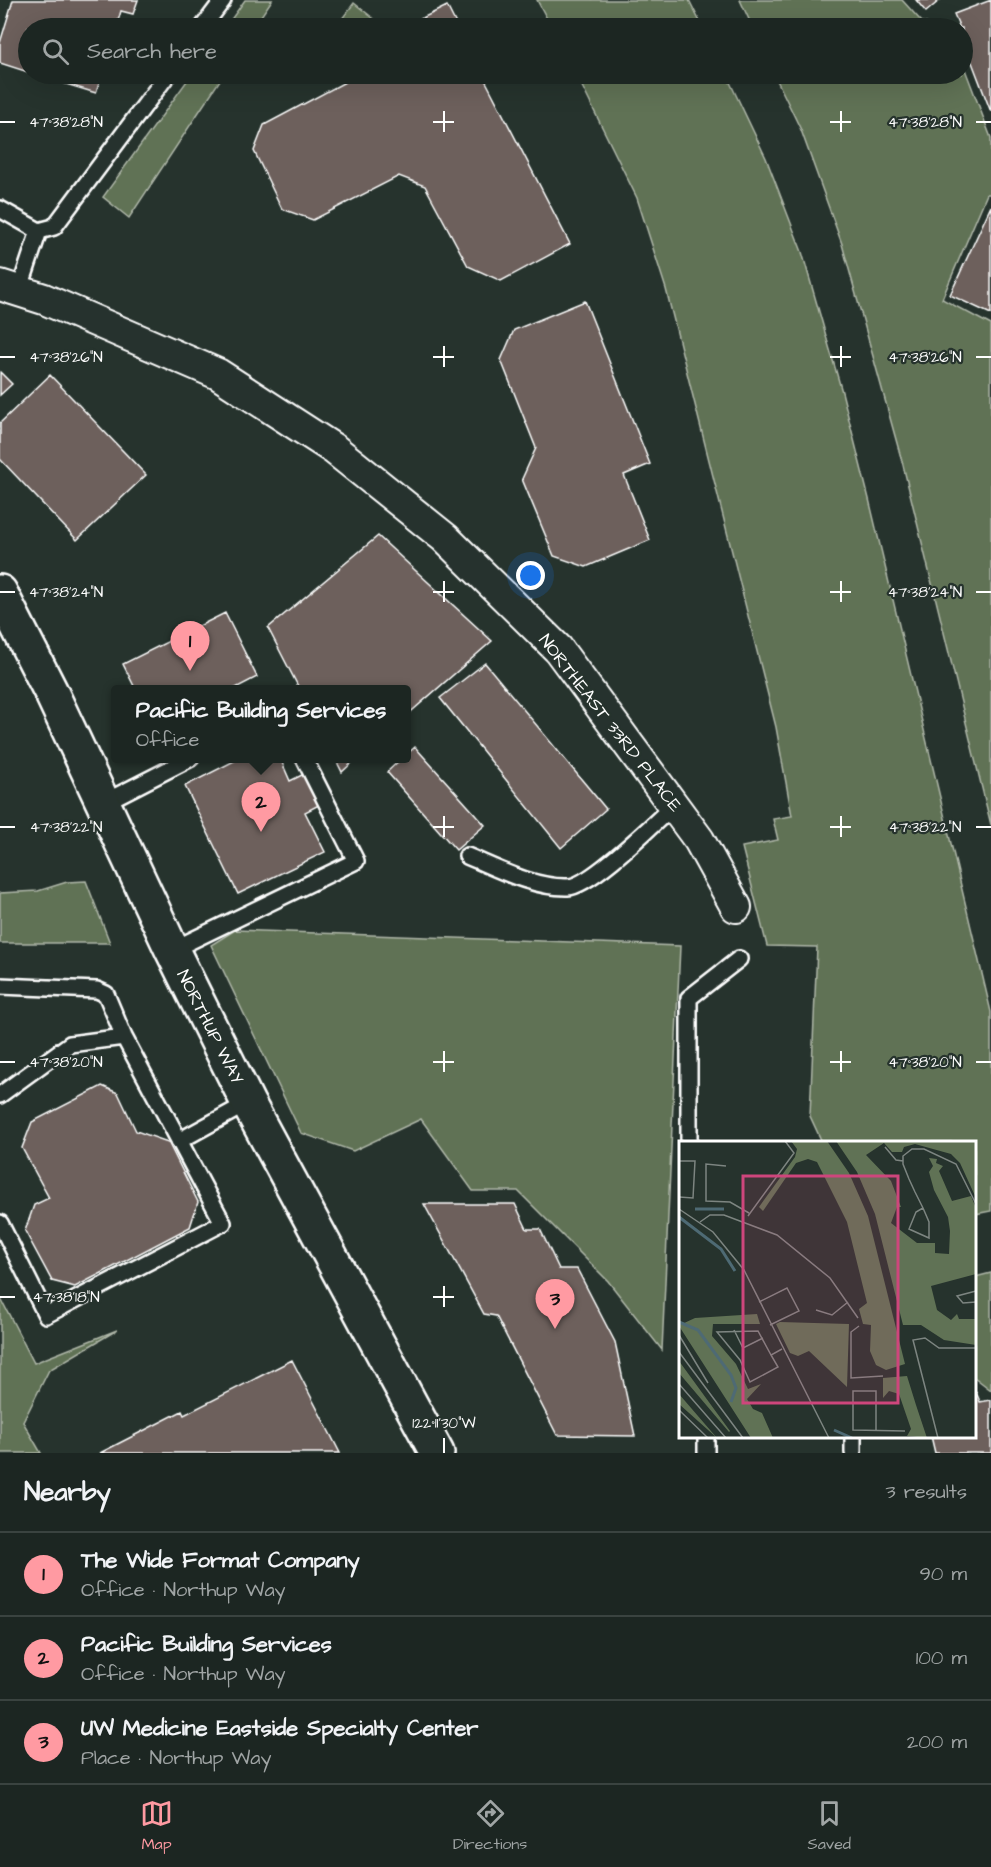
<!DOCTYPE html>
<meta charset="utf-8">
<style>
:root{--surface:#1c2622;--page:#29322f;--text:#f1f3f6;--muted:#a0a5a5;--line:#3a4340;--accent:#ff9aa2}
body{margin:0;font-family:"Architects Daughter",sans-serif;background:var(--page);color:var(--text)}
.you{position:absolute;left:531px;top:576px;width:21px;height:21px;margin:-15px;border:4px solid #fff;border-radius:50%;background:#1a73e8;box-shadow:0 0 0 9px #1a73e833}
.badge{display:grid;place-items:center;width:39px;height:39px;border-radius:50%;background:var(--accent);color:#111;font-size:20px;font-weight:700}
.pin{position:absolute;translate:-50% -50px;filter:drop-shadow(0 2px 3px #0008)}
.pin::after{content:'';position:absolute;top:32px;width:21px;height:18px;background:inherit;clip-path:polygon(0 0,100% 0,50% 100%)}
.popup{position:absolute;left:111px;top:685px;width:300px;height:78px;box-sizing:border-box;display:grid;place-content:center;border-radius:6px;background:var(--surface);filter:drop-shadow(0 2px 4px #0005);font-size:20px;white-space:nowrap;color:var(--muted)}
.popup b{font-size:22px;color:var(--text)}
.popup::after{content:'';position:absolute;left:50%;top:100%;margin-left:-12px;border:12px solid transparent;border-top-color:var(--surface)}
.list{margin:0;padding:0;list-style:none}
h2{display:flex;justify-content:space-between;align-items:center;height:78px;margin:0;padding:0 24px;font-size:26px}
h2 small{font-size:20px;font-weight:400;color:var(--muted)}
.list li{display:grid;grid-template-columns:39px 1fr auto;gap:18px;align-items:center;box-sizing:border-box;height:84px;padding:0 24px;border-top:2px solid var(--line)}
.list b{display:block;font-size:22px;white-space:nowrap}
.list p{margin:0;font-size:20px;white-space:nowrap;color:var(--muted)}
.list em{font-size:20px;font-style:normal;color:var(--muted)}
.icon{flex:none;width:33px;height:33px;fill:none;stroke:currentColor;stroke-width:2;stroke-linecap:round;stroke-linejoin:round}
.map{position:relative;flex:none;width:991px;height:1453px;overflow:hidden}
.search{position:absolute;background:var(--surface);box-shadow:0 6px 24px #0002;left:18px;right:18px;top:18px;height:66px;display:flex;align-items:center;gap:15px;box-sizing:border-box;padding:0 21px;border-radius:33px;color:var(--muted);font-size:22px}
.sheet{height:330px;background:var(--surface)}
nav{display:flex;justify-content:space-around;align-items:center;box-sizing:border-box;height:84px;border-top:2px solid var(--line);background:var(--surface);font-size:16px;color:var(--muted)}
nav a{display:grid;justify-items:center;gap:3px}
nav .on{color:var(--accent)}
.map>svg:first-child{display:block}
.green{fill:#607255;stroke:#b0b8aa;stroke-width:1.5}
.building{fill:#6d615c;stroke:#fff;stroke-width:1.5}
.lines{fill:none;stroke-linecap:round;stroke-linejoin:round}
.lane-casing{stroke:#fff;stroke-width:20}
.street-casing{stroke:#fff;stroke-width:34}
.secondary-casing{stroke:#fff;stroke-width:38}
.lane{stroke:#26332d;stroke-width:15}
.street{stroke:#26332d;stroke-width:30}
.secondary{stroke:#26332d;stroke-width:33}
.ticks{fill:none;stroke:#fff;stroke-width:2}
.labels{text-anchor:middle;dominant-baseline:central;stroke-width:4.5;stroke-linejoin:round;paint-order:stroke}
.street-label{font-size:18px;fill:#fff;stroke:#26332d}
.inset-river{fill:none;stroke:#4e6a74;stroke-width:3}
.inset-road{fill:none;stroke:#7d8581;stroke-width:1.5}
.view{fill:#ce467c;fill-opacity:0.15;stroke:#ce467c;stroke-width:3}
.inset-edge{fill:none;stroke:#fff;stroke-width:3}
.ticks-label{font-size:15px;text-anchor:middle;fill:#fff;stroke:#26332d;stroke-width:4.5;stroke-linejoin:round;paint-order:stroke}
</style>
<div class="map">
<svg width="991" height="1453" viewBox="0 0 991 1453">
<rect width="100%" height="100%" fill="#26332d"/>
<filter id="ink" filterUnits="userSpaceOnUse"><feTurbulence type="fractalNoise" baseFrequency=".0167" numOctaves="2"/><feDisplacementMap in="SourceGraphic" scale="12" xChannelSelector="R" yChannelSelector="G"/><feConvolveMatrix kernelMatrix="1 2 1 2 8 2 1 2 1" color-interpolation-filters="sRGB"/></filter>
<g filter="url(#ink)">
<path class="green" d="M245 0H272L253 28H225Z
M537 0H689L703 28H552Z
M740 0H902L922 22 943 28H753Z
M354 3 378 22 373 28H335Z
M963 64 991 138V194H987L942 299 991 325V825L903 465 842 244 801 130 774 74H962Z
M192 74H224L129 218 103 197Z
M576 74H726L766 158 802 252 842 392 869 499 983 978 991 1012V1211L975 1214 974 1142H822L810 1116 817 947 767 946 742 847 778 840 773 819 792 816 776 727 666 289 637 198Z
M86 881 110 943H0V893L38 891 67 882Z
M235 930 680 946 662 1350 608 1281 518 1191H473L421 1119 353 1151 301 1133 211 945Z
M991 1273V1390L974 1377 975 1277Z
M0 1297 34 1363 117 1330 49 1370 23 1422 41 1453H0Z"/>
<path class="building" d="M13 0H138L133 14 121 11 116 28H28V72L0 63V43Z
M916 0H940L926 12Z
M991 0V112L962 36V28H960L954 14Z
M447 6 458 28H402Z
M33 74H102L96 93Z
M360 74H482L570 244 501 281 468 266 425 186 399 176 313 220 282 209 254 151 264 125Z
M991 206V314L950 295Z
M585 301 650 464 624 475 650 540 586 567 554 556 522 479 536 448 501 360 514 330Z
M0 372 12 384 0 395Z
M50 375 146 475 77 540 0 459V423Z
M378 536 492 641 406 716V690H300L268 628Z
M225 613 257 677 232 690H136L123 664Z
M485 663 606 809 561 848 440 698Z
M415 747 485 825 456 850 387 772 402 758H406V755Z
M240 758H280L290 781 306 773 321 804 305 812 325 852 238 894 185 786Z
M335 758H357L342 772Z
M102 1086 118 1093 136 1131 168 1142 198 1202 190 1227 75 1287 52 1281 25 1231 34 1205 49 1198 22 1148 32 1122Z
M424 1204H515L527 1229H540L559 1269H577L615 1342 635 1436 557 1435 496 1316 484 1314Z
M292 1360 340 1453H100L182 1411 184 1415Z
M976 1392 980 1402 991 1400V1453H935L931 1436H974Z"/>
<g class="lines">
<g class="lane-casing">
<path id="lane" d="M202 28 223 0
M0 209 39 231
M19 291 39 231 54 227 168 74
M103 803 191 758
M467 856C498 869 534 888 568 887 591 886 654 823 674 805
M172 950 356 861 304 758
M0 986 97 990 106 994 124 1037 223 1223 46 1315 0 1223
M0 1095 70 1044 124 1037
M179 1141 248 1103
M689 1142V998L739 959
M853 1436V1453
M706 1453V1436"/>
</g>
<g class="street-casing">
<path id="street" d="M0 285 44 299 218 374 334 449 445 538 558 649 699 840 736 907"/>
</g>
<g class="secondary-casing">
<path id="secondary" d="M0 592 51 692 172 950 248 1103 437 1453"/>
</g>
<use href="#lane" class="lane"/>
<use href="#street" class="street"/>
<use href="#secondary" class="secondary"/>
</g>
</g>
<path class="ticks" d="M444 111V132M841 111V132M0 122H15M433 122H454M830 122H851M976 122H991M444 346V367M841 346V367M0 357H15M433 357H454M830 357H851M976 357H991M444 581V602M841 581V602M0 592H15M433 592H454M830 592H851M976 592H991M444 816V837M841 816V837M0 827H15M433 827H454M830 827H851M976 827H991M444 1051V1072M841 1051V1072M0 1062H15M433 1062H454M830 1062H851M976 1062H991M444 1286V1307M0 1297H15M433 1297H454M444 1438V1453"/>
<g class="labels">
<g class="street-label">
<text transform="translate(610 723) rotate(52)">NORTHEAST 33RD PLACE</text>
<text transform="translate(210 1027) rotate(63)">NORTHUP WAY</text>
</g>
</g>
<g transform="translate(679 1141)">
<rect width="297" height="297" fill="#26332d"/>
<path d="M112 0H148L170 32 189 75 226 223 207 229 197 224 191 210 192 184 184 183 180 168 188 162 168 81 138 21 129 18 117 22 84 70 80 66 116 16 118 8ZM157 0H297V57L281 22 272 13 236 3 225 6 223 11H213L205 2 187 14 212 40 222 66H218L212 82 238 102H256V112L270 113 271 90 269 76 255 49 250 31 254 25 250 17 258 18 257 22 264 25 260 30 273 60 292 55 297 67V133L252 145 258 169 272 179 278 173 280 178H297V204L265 199 242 184H224L196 73 178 31ZM78 173 81 183H34L33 195 57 223 69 248 82 243 68 258 74 268 83 272 94 297H72L0 185V178L3 183 16 177ZM101 181 170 183 168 246 130 210 119 215 111 212 97 183ZM0 220 51 290 50 291 0 232ZM228 235 237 264 248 297 228 295 232 288 220 253 210 250 204 257V237ZM0 253 25 282 38 297 0 263Z" fill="#607255"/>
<path class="inset-river" d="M16 68H45M0 76 42 108 56 130M0 181 19 189 52 234 57 247 52 261M155 289 173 297"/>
<path class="inset-road" d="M206 6 217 19 224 20M0 20H16L14 57 0 56M47 25 27 23V60L51 61 70 72M244 67 237 71 230 88 250 97V81L244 67 236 51 230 38 224 23V15L233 8H245L277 23 297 63M0 68 34 91 65 129 150 297M69 75 115 12 106 0M21 81 31 74H45L98 94 151 137 179 177M297 150 278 155 284 162 297 161M80 161 108 147 120 170 91 184M137 169 153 174 169 161M180 185 172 191V237L204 235M55 189 64 207 84 197M0 194 29 242M0 211 64 297M92 214 79 190 38 191 61 219 71 241 99 226 92 214 103 208M0 243 47 297M0 269 29 297M197 290V250H174V289L226 290M259 297 234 199 246 197 260 207H297"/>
<path class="view" d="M64 35H219V262H64Z"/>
<rect width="297" height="297" class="inset-edge"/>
</g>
<g class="ticks-label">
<text x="66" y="127">47°38'28"N</text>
<text x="925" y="127">47°38'28"N</text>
<text x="66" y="362">47°38'26"N</text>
<text x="925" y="362">47°38'26"N</text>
<text x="66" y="597">47°38'24"N</text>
<text x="925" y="597">47°38'24"N</text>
<text x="66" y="832">47°38'22"N</text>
<text x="925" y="832">47°38'22"N</text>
<text x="66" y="1067">47°38'20"N</text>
<text x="925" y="1067">47°38'20"N</text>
<text x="66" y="1302">47°38'18"N</text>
<text x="444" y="1428">122°11'30"W</text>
</g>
</svg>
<div class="you"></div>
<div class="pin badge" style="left:190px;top:671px">1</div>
<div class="pin badge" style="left:261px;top:832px">2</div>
<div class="popup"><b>Pacific Building Services</b>Office</div>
<div class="pin badge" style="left:555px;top:1329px">3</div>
<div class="search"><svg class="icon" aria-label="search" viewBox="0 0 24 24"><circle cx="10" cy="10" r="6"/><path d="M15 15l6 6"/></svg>Search here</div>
</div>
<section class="sheet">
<h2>Nearby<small>3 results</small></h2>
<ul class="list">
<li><span class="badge">1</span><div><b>The Wide Format Company</b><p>Office · Northup Way</p></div><em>90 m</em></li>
<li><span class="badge">2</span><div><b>Pacific Building Services</b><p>Office · Northup Way</p></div><em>100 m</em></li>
<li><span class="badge">3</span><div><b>UW Medicine Eastside Specialty Center</b><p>Place · Northup Way</p></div><em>200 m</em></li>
</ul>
</section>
<nav>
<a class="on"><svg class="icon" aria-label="map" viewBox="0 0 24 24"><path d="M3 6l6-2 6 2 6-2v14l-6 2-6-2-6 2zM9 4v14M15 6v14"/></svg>Map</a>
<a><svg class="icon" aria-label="directions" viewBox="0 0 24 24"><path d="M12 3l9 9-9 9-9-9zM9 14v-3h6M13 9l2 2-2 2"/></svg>Directions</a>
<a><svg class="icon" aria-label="saved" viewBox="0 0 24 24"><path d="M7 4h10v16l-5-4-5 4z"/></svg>Saved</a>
</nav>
